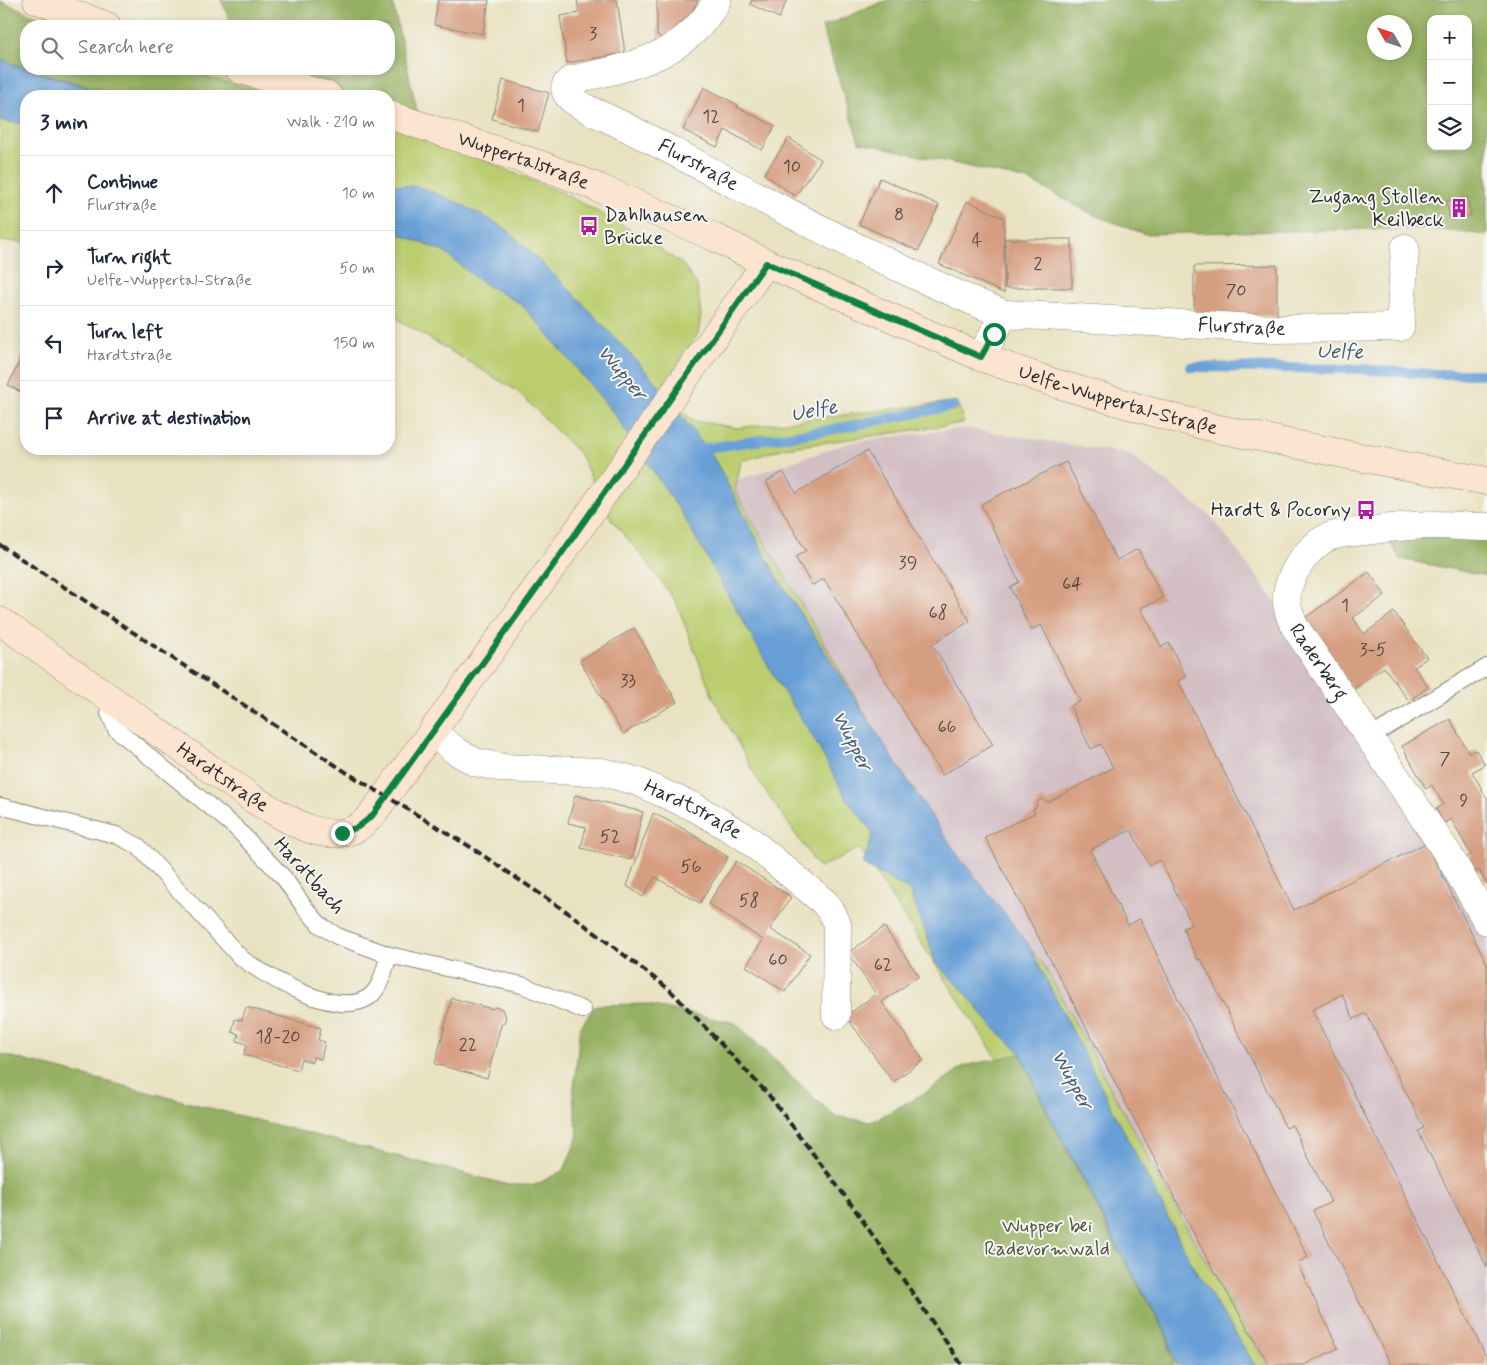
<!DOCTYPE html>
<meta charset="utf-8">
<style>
:root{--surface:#fff;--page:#f2f2f3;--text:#1f2937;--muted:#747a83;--line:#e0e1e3}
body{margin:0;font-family:Mynerve,sans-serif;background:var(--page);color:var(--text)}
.controls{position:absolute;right:15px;top:15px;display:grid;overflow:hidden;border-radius:10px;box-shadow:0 2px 8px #0003}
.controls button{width:45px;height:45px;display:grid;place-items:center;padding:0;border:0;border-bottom:1px solid var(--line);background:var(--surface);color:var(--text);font:25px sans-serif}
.compass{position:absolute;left:1367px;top:15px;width:45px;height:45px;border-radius:50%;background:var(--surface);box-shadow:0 2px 8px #0003;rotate:309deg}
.stop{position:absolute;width:15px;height:15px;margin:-11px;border:4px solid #0b8043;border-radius:50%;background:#fff}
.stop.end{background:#0b8043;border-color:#fff;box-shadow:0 1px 5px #0008}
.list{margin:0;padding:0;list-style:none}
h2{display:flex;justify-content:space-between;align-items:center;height:65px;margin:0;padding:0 20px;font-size:21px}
h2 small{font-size:16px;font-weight:400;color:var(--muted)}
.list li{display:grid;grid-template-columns:32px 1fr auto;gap:15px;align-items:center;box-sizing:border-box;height:75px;padding:0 20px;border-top:1px solid var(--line)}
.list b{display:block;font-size:19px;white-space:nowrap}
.list p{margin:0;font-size:16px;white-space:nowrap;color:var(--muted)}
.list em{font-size:16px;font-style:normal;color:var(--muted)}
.icon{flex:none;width:28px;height:28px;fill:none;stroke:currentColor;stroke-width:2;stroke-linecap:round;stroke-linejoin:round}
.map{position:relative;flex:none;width:1487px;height:1365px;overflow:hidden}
.search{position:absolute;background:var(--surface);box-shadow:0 2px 8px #0003;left:20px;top:20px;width:375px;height:55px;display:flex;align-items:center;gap:12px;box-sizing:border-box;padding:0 18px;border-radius:20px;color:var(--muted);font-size:19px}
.panel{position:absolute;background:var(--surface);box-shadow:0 2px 8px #0003;left:20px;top:90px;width:375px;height:365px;border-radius:20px}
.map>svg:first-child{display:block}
.industrial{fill:#d2bec3}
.green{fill:#bccd70;stroke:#747c4e}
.forest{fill:#95b062;stroke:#606e46;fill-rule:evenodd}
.water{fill:#689fd6;stroke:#4a6580}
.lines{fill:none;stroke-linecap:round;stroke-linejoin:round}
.stream{stroke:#689fd6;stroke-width:10}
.building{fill:#d69e81}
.service-casing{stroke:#8a8676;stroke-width:18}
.minor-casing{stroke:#8a8676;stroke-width:29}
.secondary-casing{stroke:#8a8676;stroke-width:29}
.service{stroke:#fff;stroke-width:16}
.minor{stroke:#fff;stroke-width:28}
.secondary{stroke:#fce5d0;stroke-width:28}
.rail{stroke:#2b2b2b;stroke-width:4;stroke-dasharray:8 4;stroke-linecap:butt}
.route{stroke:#0b8043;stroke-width:6}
.labels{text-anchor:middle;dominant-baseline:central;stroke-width:4;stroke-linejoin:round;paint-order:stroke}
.number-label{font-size:18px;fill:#564840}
.street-label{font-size:20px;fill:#2b2b2b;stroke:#f6f6f2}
.poi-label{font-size:20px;fill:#2b2b2b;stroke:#f6f6f2;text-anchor:end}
.park-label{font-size:20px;fill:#4f543c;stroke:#f6f6f2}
.water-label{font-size:21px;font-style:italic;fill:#43596f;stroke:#f6f6f2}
</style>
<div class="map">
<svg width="1487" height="1365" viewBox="0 0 1487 1365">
<rect width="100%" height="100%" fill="#f6f6f2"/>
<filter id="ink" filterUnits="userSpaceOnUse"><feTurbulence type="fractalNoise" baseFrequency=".02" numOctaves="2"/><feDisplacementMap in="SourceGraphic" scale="10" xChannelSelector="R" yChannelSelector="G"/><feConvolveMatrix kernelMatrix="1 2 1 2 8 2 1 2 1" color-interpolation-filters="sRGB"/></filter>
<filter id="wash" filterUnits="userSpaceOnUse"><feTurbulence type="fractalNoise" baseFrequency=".0096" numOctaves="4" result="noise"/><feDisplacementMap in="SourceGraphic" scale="20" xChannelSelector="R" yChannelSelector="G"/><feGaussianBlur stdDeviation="1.12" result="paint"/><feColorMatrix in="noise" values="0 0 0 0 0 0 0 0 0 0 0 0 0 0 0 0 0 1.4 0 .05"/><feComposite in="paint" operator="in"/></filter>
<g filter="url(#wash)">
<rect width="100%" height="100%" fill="#e9e2c1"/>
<path class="industrial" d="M964 428 1129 454 1211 516 1294 627 1487 924V1365H1255L1113 1112 1027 942 959 857 892 757 847 685 728 483 852 442Z"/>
<path class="green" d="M0 1 63 26H26V69H201L297 96H26V242L0 241Z
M389 123H394L567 195 638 234 682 264 697 285 701 315 698 334 657 394 695 421 737 428 957 401 964 423 785 448 741 461 735 491 943 847 1026 943 1044 966 1189 1232 1267 1365H705L744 1152 1027 1104 859 848 819 868 758 780 712 695 676 602 647 562 611 519 580 454 517 391 389 314Z"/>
<path class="forest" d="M221 0H392L418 115 389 106V96H357L269 69H389V26H233Z
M887 0H1487V235L1422 228 1145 234 1094 215 1028 180 859 142 822 27ZM1431 19H1468V146H1431ZM1374 22H1404V52H1374Z
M0 2 27 15 60 26H26V68L7 62 0 59Z
M29 69H178L275 96H121Z
M1387 537H1487V576L1400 559Z
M644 1004 735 1023 834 1116 871 1122 930 1090 964 1066 1020 1054 1048 1115 1091 1195 1116 1246 1166 1335 1174 1365H0V1054L509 1185H535L564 1170 578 1137 573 1097 580 1027 596 1005Z"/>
<path class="water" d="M0 59 26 69 119 96H26V124L1 121Z
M389 182 395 185 420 187 463 205 505 228 574 294 655 381 715 460 775 573 892 757 959 857 1027 942 1195 1270 1255 1365H1176L1167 1334 1117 1246 1092 1195 1049 1114 1020 1052 990 1024 965 992 935 962 928 938 909 890 863 865 873 833 846 798 813 737 778 683 684 517 615 415 558 346 521 304 481 282 444 252 389 230Z"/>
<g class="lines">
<path class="stream" d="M1191 367 1360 369 1431 374H1487
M693 450 823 431 953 406"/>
</g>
<g id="blocks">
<path class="building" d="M438 0H489L483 34 434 25Z
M577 0H617L625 53 567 63 560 16 579 13Z
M657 0H698L692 12 664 39 657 35Z
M752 0H787L779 18 750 4Z
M503 80 549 93 538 132 492 119Z
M704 87 738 105 737 107 775 126 762 150 725 130 717 147 683 130Z
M789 138 821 160 795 196 764 174Z
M880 178 939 205 918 251 859 224Z
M1467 197 1471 215 1450 220 1446 201Z
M967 201 1004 218V293L939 264Z
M1005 239H1072V288H1005Z
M1277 265V316H1194V266Z
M26 349V395L8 385Z
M867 451 970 621 932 644 993 745 942 775 824 579 812 585 795 557 806 551 766 482 783 472 796 493Z
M1066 462 1117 560 1138 549 1163 598 1141 608 1161 647 1169 643 1186 677 1178 681 1294 910 1426 843 1487 964V1267L1418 1131 1424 1128 1366 1013 1354 1019 1342 994 1312 1010 1487 1358V1365H1391L1313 1211 1331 1202 1292 1125 1286 1128 1201 959 1198 960 1188 940 1183 928 1192 925 1160 860 1149 865 1131 830 1090 850 1128 925 1140 919 1182 1007 1308 1257 1297 1263 1338 1348 1304 1365H1269L1204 1253 1075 1006 985 837 1035 813 1033 809 1036 807 1037 802 1042 799 1048 802 1113 768 1101 744 1091 749 1070 706 1080 701 1041 625 1031 630 1010 587 1019 582 981 504Z
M1369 572 1385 595 1353 618 1364 634 1394 612 1427 658 1414 667 1428 687 1409 701 1384 667 1352 690 1302 620Z
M634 628 677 702 623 734 580 661Z
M1450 719 1469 753 1476 750 1485 765 1472 772 1487 798V884L1479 870 1472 874 1463 859 1471 855 1451 819 1444 823 1436 809 1443 804 1432 785 1426 789 1402 746Z
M575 795 643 812 631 860 581 848 586 827 568 823Z
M653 813 684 829 728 857 700 903 655 877 643 897 627 886Z
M736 861 791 897 770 929 810 954 785 992 746 966 763 940 708 904Z
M884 927 919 976 882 1002 923 1060 893 1082 846 1016 876 994 848 953Z
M452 998 492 1009 495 1007 502 1009 506 1016 504 1023 501 1025 487 1078 435 1064Z
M246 1007 321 1028 318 1040 325 1042 321 1059 313 1057 312 1062 301 1059 298 1070 244 1055 247 1044 237 1041 239 1034 232 1032 235 1019 242 1020Z"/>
</g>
</g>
<g filter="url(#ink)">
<use href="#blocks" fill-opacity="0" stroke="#8a8676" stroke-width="1"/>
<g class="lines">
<g class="service-casing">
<path id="service" d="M113 700 109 713 116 729 235 827 284 878 305 908 320 925 337 936 389 955 522 985 583 1010
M1370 737 1487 667
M0 806 116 835 138 846 241 958C268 977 337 1019 369 997 382 987 384 969 389 955"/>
</g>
<g class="minor-casing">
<g id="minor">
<path id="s1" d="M717 0C686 58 629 67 571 80 549 95 596 113 607 118 652 139 694 163 738 186 825 232 913 277 1004 314L981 357"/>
<path id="s2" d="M1004 314 1275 329 1400 327 1405 248"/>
<path id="s3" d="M1487 527C1469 527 1451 525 1434 525 1411 525 1388 528 1365 531 1354 532 1342 533 1331 536 1316 541 1301 559 1294 573 1283 594 1285 607 1295 627L1448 854 1487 921"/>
<path id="s4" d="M432 732 456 751 475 762 503 768 602 772 636 781 696 808 748 839 824 902 832 913 837 924 836 1015"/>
</g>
</g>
<g class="secondary-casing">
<g id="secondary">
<path d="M37 0 107 26"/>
<path d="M239 69 328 96"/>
<path id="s5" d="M389 115 541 165 599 188 714 237 766 263 922 331 981 357 1051 382 1170 417 1219 429 1384 462 1487 481"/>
<path id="s6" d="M0 621 253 799C282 815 322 846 357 828 362 825 367 820 371 816L557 560 766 263"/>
</g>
</g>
<use href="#service" class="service"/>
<use href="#minor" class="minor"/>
<use href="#secondary" class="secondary"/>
<path class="rail" d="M0 545 349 774 469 846 573 916 670 990 768 1094 854 1208 962 1365"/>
</g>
</g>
<g class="lines" filter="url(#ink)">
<path class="route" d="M342 833 358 827 372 816 557 560 766 263 981 357 994 334"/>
</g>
<defs>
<g id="building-bare" transform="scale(1.5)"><path d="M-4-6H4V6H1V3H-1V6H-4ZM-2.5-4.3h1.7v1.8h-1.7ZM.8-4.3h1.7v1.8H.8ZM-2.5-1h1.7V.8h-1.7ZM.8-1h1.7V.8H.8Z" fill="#b5179e" stroke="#f6f6f2" stroke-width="2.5" paint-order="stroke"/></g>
<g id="bus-bare" transform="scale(1.5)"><path d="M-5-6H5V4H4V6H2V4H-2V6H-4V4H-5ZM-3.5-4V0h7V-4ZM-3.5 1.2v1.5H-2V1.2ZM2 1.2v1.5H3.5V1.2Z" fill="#b5179e" stroke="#f6f6f2" stroke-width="2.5" paint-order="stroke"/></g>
</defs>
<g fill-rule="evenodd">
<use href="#building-bare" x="1459" y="208"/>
<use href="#bus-bare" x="589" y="226"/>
<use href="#bus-bare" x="1366" y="510"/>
</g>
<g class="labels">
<g class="number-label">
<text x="593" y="34">3</text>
<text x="521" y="106">1</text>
<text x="711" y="117">12</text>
<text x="792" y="167">10</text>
<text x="899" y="215">8</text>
<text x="977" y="241">4</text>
<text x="1038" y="264">2</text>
<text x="1236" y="291">70</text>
<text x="908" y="563">39</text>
<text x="1072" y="584">64</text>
<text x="1345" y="606">1</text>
<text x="938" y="613">68</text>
<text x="1373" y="650">3-5</text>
<text x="628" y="681">33</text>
<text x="947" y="727">66</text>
<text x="1445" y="759">7</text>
<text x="1464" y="801">9</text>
<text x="610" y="837">52</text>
<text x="691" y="867">56</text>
<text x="749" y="901">58</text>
<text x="778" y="960">60</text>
<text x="883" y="965">62</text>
<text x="278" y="1037">18-20</text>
<text x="468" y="1045">22</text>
</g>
<g class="street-label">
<text stroke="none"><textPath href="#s5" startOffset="142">Wuppertalstraße</textPath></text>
<text stroke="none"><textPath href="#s1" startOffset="339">Flurstraße</textPath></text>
<text stroke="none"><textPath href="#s2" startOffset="238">Flurstraße</textPath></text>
<text stroke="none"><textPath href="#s5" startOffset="784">Uelfe-Wuppertal-Straße</textPath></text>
<text stroke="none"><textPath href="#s3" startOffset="309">Raderberg</textPath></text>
<text stroke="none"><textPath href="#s6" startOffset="272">Hardtstraße</textPath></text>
<text stroke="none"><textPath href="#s4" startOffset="279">Hardtstraße</textPath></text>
<text transform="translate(309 876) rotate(48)">Hardtbach</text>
</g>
<g class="poi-label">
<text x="1444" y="197">Zugang Stollen<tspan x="1444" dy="23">Keilbeck</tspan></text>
<text x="604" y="215" text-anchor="start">Dahlhausen<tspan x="604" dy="23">Brücke</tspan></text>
<text x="1351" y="510">Hardt &amp; Pocorny</text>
</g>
<g class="park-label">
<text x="1047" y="1226">Wupper bei<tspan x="1047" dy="23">Radevormwald</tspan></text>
</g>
<g class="water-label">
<text transform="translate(1340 352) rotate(1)">Uelfe</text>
<text transform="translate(622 373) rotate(50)">Wupper</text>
<text transform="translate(814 411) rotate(-10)">Uelfe</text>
<text transform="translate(852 741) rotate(63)">Wupper</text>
<text transform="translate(1072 1080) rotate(61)">Wupper</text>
</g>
</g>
</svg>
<div class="controls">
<button>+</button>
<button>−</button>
<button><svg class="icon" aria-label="layers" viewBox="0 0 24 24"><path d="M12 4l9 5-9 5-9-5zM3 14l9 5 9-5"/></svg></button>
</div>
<svg class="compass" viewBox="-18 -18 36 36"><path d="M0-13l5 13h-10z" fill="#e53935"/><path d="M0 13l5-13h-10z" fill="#747a83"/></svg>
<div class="stop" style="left:994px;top:334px"></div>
<div class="stop end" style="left:342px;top:833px"></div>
<div class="search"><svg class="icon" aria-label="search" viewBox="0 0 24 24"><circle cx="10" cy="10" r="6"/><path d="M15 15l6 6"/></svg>Search here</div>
<section class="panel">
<h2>3 min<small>Walk · 210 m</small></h2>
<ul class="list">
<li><svg class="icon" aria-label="ahead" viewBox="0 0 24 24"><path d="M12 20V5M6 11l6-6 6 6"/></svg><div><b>Continue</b><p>Flurstraße</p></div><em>10 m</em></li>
<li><svg class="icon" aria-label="right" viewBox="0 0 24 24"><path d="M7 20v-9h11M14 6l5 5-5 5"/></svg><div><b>Turn right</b><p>Uelfe-Wuppertal-Straße</p></div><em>50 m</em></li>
<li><svg class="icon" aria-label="left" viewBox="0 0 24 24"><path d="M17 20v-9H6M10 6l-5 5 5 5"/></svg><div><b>Turn left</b><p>Hardtstraße</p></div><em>150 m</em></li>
<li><svg class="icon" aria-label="arrive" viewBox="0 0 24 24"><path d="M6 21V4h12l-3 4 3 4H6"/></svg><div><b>Arrive at destination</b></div></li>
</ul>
</section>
</div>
